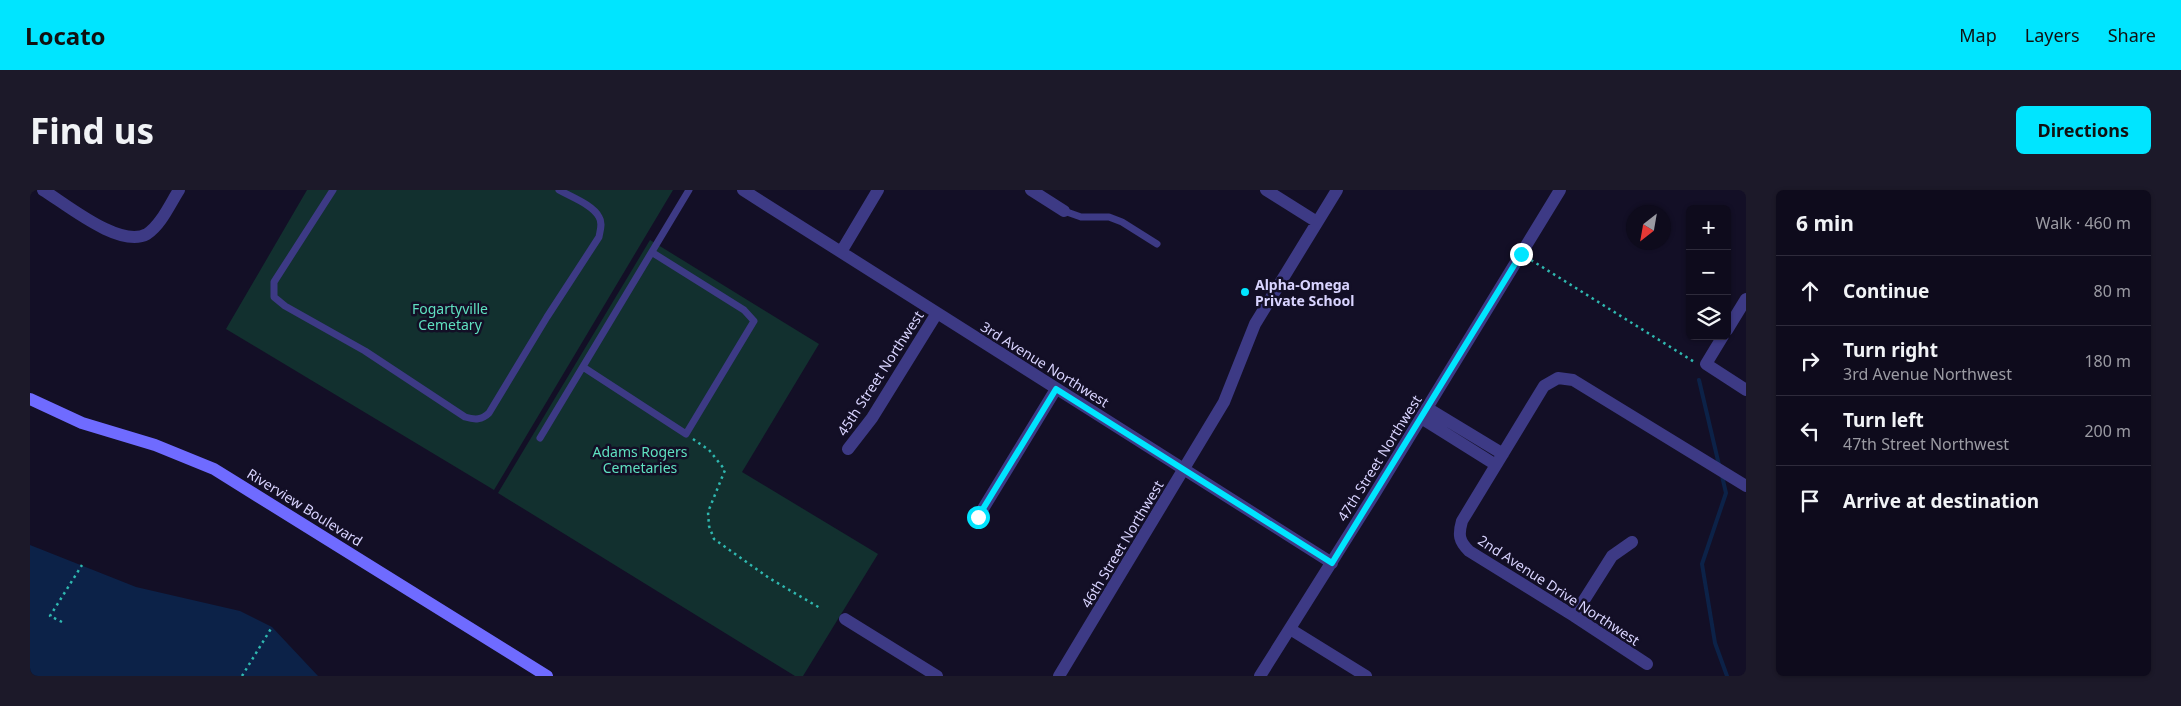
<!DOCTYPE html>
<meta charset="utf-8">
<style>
:root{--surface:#0e0b1c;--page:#1c1929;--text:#f1f3f6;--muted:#9b9ba3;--line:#2e2b3b;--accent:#00e5ff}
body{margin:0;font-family:"Noto Sans",sans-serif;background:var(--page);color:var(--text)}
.controls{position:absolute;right:15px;top:15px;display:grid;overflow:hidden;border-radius:8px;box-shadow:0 1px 4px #0004}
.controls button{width:45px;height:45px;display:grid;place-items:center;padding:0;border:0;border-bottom:1px solid var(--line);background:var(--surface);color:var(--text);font:25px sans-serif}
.compass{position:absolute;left:1596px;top:15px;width:45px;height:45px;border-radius:50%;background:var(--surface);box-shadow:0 1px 4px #0004;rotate:211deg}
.stop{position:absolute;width:15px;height:15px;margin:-11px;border:4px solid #00e5ff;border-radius:50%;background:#fff}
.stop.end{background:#00e5ff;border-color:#fff;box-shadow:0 1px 5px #0008}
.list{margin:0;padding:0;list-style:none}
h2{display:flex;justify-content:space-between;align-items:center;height:65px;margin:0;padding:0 20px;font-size:21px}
h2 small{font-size:16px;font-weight:400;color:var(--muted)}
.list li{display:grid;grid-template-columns:32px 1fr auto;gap:15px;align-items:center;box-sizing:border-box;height:70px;padding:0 20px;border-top:1px solid var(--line)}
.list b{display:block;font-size:19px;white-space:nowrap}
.list p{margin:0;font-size:16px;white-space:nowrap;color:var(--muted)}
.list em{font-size:16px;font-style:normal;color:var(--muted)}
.icon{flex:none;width:28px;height:28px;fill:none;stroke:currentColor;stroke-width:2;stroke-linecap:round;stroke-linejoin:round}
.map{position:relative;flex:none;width:1716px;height:486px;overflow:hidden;border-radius:8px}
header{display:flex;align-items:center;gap:30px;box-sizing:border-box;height:70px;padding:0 25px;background:var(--accent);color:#111}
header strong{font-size:24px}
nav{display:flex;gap:28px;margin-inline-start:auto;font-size:18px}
.intro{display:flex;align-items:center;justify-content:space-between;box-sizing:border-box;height:120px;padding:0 30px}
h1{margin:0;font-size:35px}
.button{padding:12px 22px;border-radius:8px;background:var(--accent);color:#111;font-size:18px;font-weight:700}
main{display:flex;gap:30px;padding:0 30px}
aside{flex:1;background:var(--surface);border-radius:8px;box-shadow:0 1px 4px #0004}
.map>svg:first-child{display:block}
.green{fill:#12302f}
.water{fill:#0c2248}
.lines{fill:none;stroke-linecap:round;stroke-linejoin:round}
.stream{stroke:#0c2248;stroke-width:4}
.path{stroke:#2fb8b0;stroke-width:2.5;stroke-dasharray:2.5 4;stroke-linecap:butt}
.lane{stroke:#3d3a85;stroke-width:7}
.street{stroke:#3d3a85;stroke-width:12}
.secondary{stroke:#6f6bff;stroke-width:12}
.route{stroke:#00e5ff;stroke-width:6}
.poi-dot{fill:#00e5ff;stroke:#130f26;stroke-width:2}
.labels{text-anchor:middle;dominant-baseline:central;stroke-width:5;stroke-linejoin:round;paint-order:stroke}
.poi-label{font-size:14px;font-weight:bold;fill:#d9d4ff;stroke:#130f26;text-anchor:start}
.park-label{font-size:14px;fill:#5fe0c0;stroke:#130f26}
.street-label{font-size:14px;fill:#d9d4ff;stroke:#130f26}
</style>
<header>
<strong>Locato</strong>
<nav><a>Map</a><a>Layers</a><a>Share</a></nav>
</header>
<div class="intro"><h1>Find us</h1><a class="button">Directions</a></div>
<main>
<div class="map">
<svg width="1716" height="486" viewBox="0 0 1716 486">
<rect width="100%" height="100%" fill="#130f26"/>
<path class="green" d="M277 0H643L464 300 196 139Z
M620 50 789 154 712 282 848 364 773 486H765L468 303Z"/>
<path class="water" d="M0 355 106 397 210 421 242 437 288 486H0Z"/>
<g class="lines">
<path class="stream" d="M1669 190 1689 275
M1692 286 1696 303 1672 374 1685 453 1697 486"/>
<path class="path" d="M1501 70 1666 173
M663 249 679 260 695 280 678 322 679 336 684 349 739 388 790 418
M32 432 20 426 52 375
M212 486 242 437"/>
<path class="lane" d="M303 0 244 92V107L255 116 335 161 435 227C445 230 452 230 459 223L517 127 569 47C570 41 573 33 569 27 563 15 541 7 529 0
M1034 21 1051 27H1079L1092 32 1127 54
M553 177 656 244 724 131 714 120 623 63
M510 248 659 0"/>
<path class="street" d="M13 0C36 14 90 59 117 44 131 35 140 14 149 0
M713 0 1302 373
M1001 0 1034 21
M1236 0 1287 32
M811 62 848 0
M1697 140 1716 109
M1693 146 1676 174 1716 200
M1397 218 1473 264
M1391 228 1466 275
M818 259 842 228 907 123
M948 327 1026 199
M1544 426 1582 366 1602 352
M815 429 907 486
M1260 439 1336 486
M1617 474 1544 426 1439 361C1429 351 1428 345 1432 331L1514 196 1528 188 1543 190 1716 296
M1029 486 1194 212 1225 134 1307 0
M1230 486 1342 308 1530 0"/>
<path class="secondary" d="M0 209 52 233 125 255 184 279 517 486"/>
</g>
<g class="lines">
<path class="route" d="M948 327 1026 199 1302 373 1491 64"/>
</g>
<circle class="poi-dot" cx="1215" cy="102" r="5"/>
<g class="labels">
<g class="poi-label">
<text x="1225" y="94">Alpha-Omega<tspan x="1225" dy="16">Private School</tspan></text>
</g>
<g class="park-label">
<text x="420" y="118">Fogartyville<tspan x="420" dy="16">Cemetary</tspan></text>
<text x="610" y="261">Adams Rogers<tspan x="610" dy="16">Cemetaries</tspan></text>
</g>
<g class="street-label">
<text transform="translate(1015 174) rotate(32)">3rd Avenue Northwest</text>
<text transform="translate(850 183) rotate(-57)">45th Street Northwest</text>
<text transform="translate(1349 268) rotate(-58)">47th Street Northwest</text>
<text transform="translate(275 317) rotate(32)">Riverview Boulevard</text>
<text transform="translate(1092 354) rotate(-59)">46th Street Northwest</text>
<text transform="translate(1529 400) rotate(33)">2nd Avenue Drive Northwest</text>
</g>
</g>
</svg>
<div class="controls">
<button>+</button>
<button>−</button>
<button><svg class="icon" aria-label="layers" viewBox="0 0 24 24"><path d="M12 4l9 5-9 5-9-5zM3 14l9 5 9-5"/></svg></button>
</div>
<svg class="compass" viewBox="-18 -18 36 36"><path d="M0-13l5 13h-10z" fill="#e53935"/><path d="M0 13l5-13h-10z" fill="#9b9ba3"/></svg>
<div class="stop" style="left:948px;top:327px"></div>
<div class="stop end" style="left:1491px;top:64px"></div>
</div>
<aside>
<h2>6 min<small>Walk · 460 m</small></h2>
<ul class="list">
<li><svg class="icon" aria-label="ahead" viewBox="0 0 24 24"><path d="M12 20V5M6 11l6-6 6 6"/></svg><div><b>Continue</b></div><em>80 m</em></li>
<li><svg class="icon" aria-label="right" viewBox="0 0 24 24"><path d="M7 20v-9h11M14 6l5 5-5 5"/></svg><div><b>Turn right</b><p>3rd Avenue Northwest</p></div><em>180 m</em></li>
<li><svg class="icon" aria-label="left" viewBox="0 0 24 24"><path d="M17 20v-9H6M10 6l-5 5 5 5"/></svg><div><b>Turn left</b><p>47th Street Northwest</p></div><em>200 m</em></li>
<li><svg class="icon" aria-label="arrive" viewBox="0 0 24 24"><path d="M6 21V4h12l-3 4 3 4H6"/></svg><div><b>Arrive at destination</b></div></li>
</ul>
</aside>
</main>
